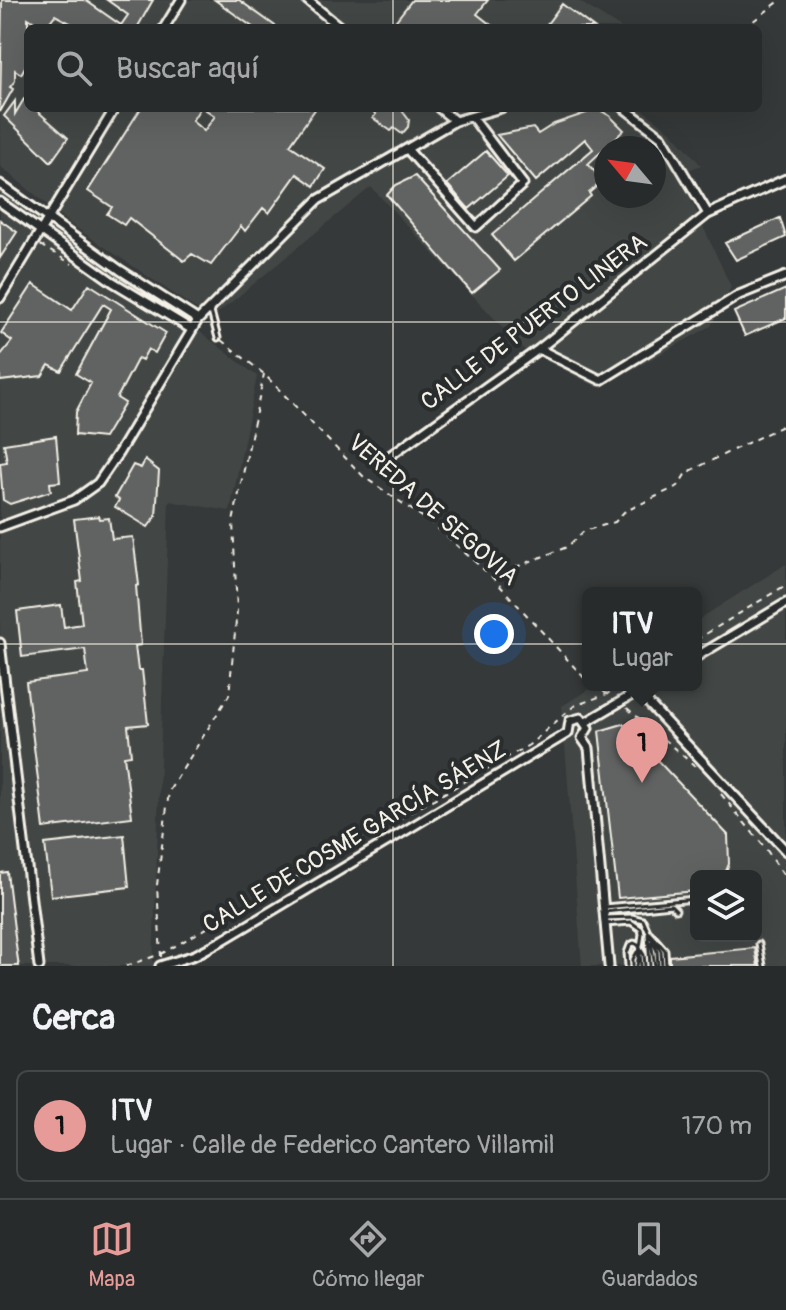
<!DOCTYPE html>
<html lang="es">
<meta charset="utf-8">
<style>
:root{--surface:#282b2b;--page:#303333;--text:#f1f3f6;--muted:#a5a7a9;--line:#444747;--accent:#e69b98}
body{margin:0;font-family:Pangolin,sans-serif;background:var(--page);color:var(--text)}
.controls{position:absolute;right:24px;bottom:24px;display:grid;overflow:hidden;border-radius:12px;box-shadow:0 8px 32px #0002}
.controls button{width:72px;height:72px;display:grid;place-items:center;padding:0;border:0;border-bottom:2px solid var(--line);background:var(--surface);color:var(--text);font:40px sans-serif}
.compass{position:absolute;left:594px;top:136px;width:72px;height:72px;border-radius:50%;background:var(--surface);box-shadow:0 8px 32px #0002;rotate:299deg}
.you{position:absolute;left:494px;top:634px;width:28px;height:28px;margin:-20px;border:6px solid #fff;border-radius:50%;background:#1a73e8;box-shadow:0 0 0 12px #1a73e833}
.badge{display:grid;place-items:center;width:52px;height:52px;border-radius:50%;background:var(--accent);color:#111;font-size:26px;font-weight:700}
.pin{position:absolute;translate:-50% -66px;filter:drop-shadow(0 2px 4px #0008)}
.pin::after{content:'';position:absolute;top:42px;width:28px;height:24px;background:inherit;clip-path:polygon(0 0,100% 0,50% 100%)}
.popup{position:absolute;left:582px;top:587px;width:120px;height:104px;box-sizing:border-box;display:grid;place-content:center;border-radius:12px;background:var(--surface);filter:drop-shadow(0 2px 6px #0005);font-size:26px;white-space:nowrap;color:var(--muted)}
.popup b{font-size:30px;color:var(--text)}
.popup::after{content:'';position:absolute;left:50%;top:100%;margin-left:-16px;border:16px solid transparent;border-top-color:var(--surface)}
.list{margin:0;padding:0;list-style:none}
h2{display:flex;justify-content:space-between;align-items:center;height:104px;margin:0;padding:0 32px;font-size:34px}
h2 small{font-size:26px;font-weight:400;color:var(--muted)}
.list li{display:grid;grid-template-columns:52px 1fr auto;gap:24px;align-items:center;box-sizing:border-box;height:112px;margin:0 16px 16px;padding:0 16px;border:2px solid var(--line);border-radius:12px}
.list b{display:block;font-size:30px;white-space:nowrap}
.list p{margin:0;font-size:26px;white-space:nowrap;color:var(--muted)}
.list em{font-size:26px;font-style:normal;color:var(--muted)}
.icon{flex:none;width:44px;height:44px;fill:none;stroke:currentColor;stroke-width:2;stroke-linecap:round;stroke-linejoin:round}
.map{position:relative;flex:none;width:786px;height:966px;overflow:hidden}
.search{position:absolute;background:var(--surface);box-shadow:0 8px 32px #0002;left:24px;right:24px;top:24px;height:88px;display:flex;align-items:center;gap:20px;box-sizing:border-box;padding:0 28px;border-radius:12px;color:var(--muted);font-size:30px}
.sheet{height:232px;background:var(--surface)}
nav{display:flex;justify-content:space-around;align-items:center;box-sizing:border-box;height:112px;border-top:2px solid var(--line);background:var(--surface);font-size:22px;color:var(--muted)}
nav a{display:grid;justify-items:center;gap:4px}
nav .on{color:var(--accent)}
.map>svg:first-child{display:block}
.built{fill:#434645;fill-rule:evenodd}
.building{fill:#616362;stroke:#f4f1e8;stroke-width:2}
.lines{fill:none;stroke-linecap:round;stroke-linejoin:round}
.lane-casing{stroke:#f4f1e8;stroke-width:9}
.street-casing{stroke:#f4f1e8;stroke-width:13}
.path{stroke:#f4f1e8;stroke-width:2;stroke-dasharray:6 6;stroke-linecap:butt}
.lane{stroke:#2a2d2e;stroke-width:3}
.street{stroke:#2a2d2e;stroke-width:7}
.grid{fill:none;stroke:#f4f1e8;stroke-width:2;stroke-opacity:0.55}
.labels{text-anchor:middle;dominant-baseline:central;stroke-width:8;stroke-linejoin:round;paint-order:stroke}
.street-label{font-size:24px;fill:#f4f1e8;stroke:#2a2d2e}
</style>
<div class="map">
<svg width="786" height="966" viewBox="0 0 786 966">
<rect width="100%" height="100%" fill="#363939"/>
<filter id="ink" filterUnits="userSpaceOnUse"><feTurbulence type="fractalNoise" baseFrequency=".0125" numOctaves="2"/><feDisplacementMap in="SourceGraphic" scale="16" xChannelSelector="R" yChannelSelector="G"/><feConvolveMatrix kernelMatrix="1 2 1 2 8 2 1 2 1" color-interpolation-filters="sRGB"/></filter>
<g filter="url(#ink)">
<path class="built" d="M0 0H577L621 28H28V108H640L672 132 701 165 679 174 731 287 711 326 599 388 522 348 371 187 211 319 72 225 0 166ZM606 148H654V196H606Z
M0 189 190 324 257 376 230 511 169 501 153 966H0Z
M786 564V966H582L562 706 596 685H696V621ZM696 876H756V936H696Z"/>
<path class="building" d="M2 0H85L121 25 128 15 107 0H153L137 28H73L74 25 55 15 45 28 28 18V62L21 74 15 70V81L10 87 13 89 0 112Z
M215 0H239L278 28H254Z
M412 0H488L477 14 495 28H390Z
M562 4 594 28H544Z
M24 99 28 103V108H34L68 138 51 162 4 116 15 101V114Z
M141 108H200L192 121 204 131 215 116 203 108H316L290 145 325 169 314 186 297 174 269 213 263 208 245 231 241 226 211 265 192 254 184 261 129 218 124 225 107 214 112 207 88 191Z
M367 108H400L409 120 408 127 402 134 394 128 391 131 373 118 376 114Z
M598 109 610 116 624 130 588 164 603 181 589 193 591 196 514 261 492 235 593 149 585 139 536 181 497 135 533 128 538 134 554 124Z
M486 151 508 176 469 209 447 184Z
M415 176 500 270 472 293 387 195 396 185Z
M780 218 786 237 736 260 725 243Z
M0 220 17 232 0 258Z
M33 284 72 310 89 284 166 333 155 353 148 349 142 360 138 358 117 398 125 403 104 438 75 435 76 412 91 383 76 374 111 309 103 304 61 371 49 365 42 376 0 381V356L12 341 1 333Z
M786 289V318L745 336 734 312Z
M56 436 60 482 50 483 51 491 10 504 3 500 0 463 7 462 4 444Z
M145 460 159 471 156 516 148 527 115 507 119 500 115 497 133 465 141 468Z
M99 516 100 519 109 518 112 539 133 537 139 585 136 586 141 645 135 646 138 670H142L148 724 128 726 131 755 124 756 132 817 44 828 26 682 88 674 85 649 22 657 17 611 61 605 64 627 82 624 77 582 82 581 74 519Z
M623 724 728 835 729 864 724 876H696V891L618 898 599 731Z
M124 835 129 887 51 896 45 844Z
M7 872 18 961 19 966H0V873Z
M755 948 758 966H670V956Z"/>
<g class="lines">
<g class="lane-casing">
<path id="lane" d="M210 308 218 338
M604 907 696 899
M604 912 671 905 676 910
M605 918 632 917 643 920 657 951 658 966
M605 924 631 922 641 929 642 934 637 966
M650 933 665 950 666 966
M648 934 650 966
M654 940 661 951 662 966
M651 942 655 966
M759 944 763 966
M640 953 641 966
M628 966 627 953 630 945 634 943 638 945 644 955 645 966
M633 966V959L637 952"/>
</g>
<g class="street-casing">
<path id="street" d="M307 0 341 28
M164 28 181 0
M439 108 455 121
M407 149 476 227 523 184 472 117
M0 184 120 270 198 320
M0 202 113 282 191 329
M708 214 786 179
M0 298 115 108
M539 349 601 380 739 295 786 276
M388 457 539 349 708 214 662 137 624 108
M0 527 74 500 98 483 119 452 198 320 318 200 455 121 501 108
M0 643 39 966
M696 657 786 603
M638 692 786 851
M586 722 649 685
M568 733 570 721 581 718 588 728 582 738
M582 738 589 748 609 966
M160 966 195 955 223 940 568 733"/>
</g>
<path class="path" d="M744 28 781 0
M40 245 72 264
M221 340 264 374 364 477 434 525 491 576 588 682
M493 576 567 547 584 531 615 522 624 512 678 486 686 473 786 424
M696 640 786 585
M593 685 612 697
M627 708 695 766
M721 794 766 849 786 879
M161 957 157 885 169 791 229 695 237 611 233 522 264 374
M126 966 161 954 529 745 574 706 607 694 622 685"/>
<use href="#lane" class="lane"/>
<use href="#street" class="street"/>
</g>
</g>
<path class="grid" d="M393 0V28M393 108V966M0 322H786M0 644H786"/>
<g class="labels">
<g class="street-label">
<text transform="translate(534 322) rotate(-37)">CALLE DE PUERTO LINERA</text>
<text transform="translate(433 510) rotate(41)">VEREDA DE SEGOVIA</text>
<text transform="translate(355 837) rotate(-31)">CALLE DE COSME GARCÍA SÁENZ</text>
</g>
</g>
</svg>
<div class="controls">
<button><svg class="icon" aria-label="layers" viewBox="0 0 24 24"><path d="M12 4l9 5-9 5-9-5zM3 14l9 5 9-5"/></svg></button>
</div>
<svg class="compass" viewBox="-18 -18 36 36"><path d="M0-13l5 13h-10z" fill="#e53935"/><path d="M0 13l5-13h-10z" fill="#a5a7a9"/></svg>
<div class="you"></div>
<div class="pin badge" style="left:642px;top:783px">1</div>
<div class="popup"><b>ITV</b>Lugar</div>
<div class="search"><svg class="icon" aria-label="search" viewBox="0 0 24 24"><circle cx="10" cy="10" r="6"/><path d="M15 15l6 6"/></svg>Buscar aquí</div>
</div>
<section class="sheet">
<h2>Cerca<small></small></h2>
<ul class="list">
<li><span class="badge">1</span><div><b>ITV</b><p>Lugar · Calle de Federico Cantero Villamil</p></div><em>170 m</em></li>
</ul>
</section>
<nav>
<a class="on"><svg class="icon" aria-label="map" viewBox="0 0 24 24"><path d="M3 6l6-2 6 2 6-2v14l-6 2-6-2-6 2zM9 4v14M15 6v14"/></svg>Mapa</a>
<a><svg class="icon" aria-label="directions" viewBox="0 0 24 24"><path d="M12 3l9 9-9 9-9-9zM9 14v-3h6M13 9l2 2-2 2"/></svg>Cómo llegar</a>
<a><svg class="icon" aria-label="saved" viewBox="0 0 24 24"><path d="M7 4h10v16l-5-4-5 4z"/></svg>Guardados</a>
</nav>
